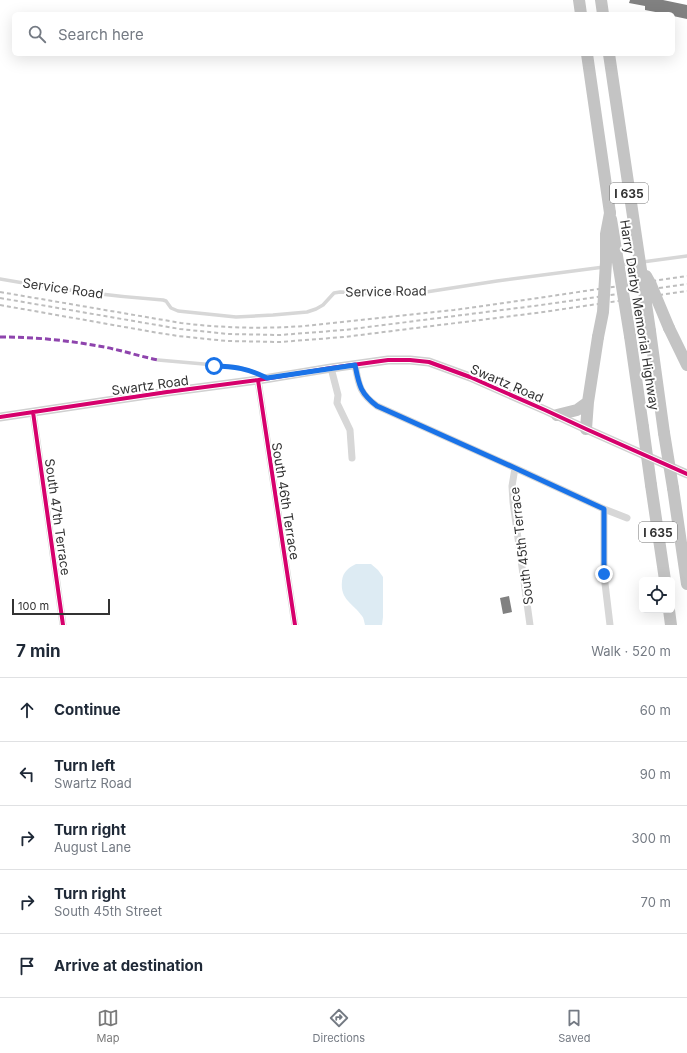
<!DOCTYPE html>
<meta charset="utf-8">
<style>
:root{--surface:#fff;--page:#f6f6f7;--text:#1f2937;--muted:#747a83;--line:#e0e1e3;--accent:#7a7a7a}
body{margin:0;font-family:Inter,sans-serif;background:var(--page);color:var(--text)}
.controls{position:absolute;right:12px;bottom:12px;display:grid;overflow:hidden;border-radius:6px;box-shadow:0 4px 16px #0002}
.controls button{width:36px;height:36px;display:grid;place-items:center;padding:0;border:0;border-bottom:1px solid var(--line);background:var(--surface);color:var(--text);font:20px sans-serif}
.scale{position:absolute;left:12px;bottom:10px;width:98px;box-sizing:border-box;padding-left:4px;border:2px solid #333;border-top:0;font-size:11px;line-height:14px;white-space:nowrap;color:#333;-webkit-text-stroke:3px #fff;paint-order:stroke}
.stop{position:absolute;width:12px;height:12px;margin:-9px;border:3px solid #1a73e8;border-radius:50%;background:#fff}
.stop.end{background:#1a73e8;border-color:#fff;box-shadow:0 1px 4px #0008}
.list{margin:0;padding:0;list-style:none}
h2{display:flex;justify-content:space-between;align-items:center;height:52px;margin:0;padding:0 16px;font-size:17px}
h2 small{font-size:13px;font-weight:400;color:var(--muted)}
.list li{display:grid;grid-template-columns:26px 1fr auto;gap:12px;align-items:center;box-sizing:border-box;height:64px;padding:0 16px;border-top:1px solid var(--line)}
.list b{display:block;font-size:15px;white-space:nowrap}
.list p{margin:0;font-size:13px;white-space:nowrap;color:var(--muted)}
.list em{font-size:13px;font-style:normal;color:var(--muted)}
.icon{flex:none;width:22px;height:22px;fill:none;stroke:currentColor;stroke-width:2;stroke-linecap:round;stroke-linejoin:round}
.map{position:relative;flex:none;width:687px;height:625px;overflow:hidden}
.search{position:absolute;background:var(--surface);box-shadow:0 4px 16px #0002;left:12px;right:12px;top:12px;height:44px;display:flex;align-items:center;gap:10px;box-sizing:border-box;padding:0 14px;border-radius:6px;color:var(--muted);font-size:15px}
.sheet{height:372px;background:var(--surface)}
nav{display:flex;justify-content:space-around;align-items:center;box-sizing:border-box;height:56px;border-top:1px solid var(--line);background:var(--surface);font-size:11px;color:var(--muted)}
nav a{display:grid;justify-items:center;gap:2px}
nav .on{color:var(--accent)}
.map>svg:first-child{display:block}
.water{fill:#ddebf3}
.building{fill:#818181}
.lines{fill:none;stroke-linecap:round;stroke-linejoin:round}
.lane{stroke:#d7d7d7;stroke-width:3.5}
.street{stroke:#d7d7d7;stroke-width:7}
.secondary{stroke:#d0d0d0;stroke-width:9}
.highway{stroke:#c4c4c4;stroke-width:12}
.rail{stroke:#bebebe;stroke-width:2;stroke-dasharray:4 3;stroke-linecap:butt}
.highway-bridge{stroke:#c4c4c4;stroke-width:12}
.quiet{stroke:#8e44ad;stroke-width:3;stroke-dasharray:6 3;stroke-linecap:butt}
.cycleway-casing{stroke:#fff;stroke-width:6}
.cycleway{stroke:#d6006c;stroke-width:4}
.route{stroke:#1a73e8;stroke-width:5}
.labels{text-anchor:middle;dominant-baseline:central;stroke-width:4;stroke-linejoin:round;paint-order:stroke}
.shield{fill:#fff;stroke:#707070;stroke-width:1}
.shield-label{font-size:12px;font-weight:bold;fill:#333}
.street-label{font-size:13px;fill:#333;stroke:#fff}
</style>
<div class="map">
<svg width="687" height="625" viewBox="0 0 687 625">
<rect width="100%" height="100%" fill="#fff"/>
<path class="water" d="M356 564H371L378 570 383 577V617L382 625H365C364 622 364 618 362 616 353 603 340 600 342 581 343 572 348 568 356 564Z"/>
<path class="building" d="M630 0H663L687 5V19L673 16V14H666L645 10V6L629 3Z
M509 596 512 612 503 614 500 598Z"/>
<g class="lines">
<path class="lane" d="M620 265 687 256
M0 279C54 289 108 296 163 300L166 301 171 308 178 311 236 317 273 315 307 312 316 309 323 305 334 293 340 292 380 294 426 292 497 281 604 267
M158 360 238 367 257 373 264 377"/>
<path class="street" d="M355 365C359 385 359 393 377 406L515 468 604 509 627 518
M331 368 338 395 337 403 350 430 352 458
M258 380 295 625
M33 412 63 625
M515 468 512 486 513 502 530 625
M604 509V575L610 625"/>
<path class="secondary" d="M0 417 167 392 258 380 331 368 388 360H410L429 362 470 377 545 410 586 429 687 474"/>
<path class="highway" d="M579 0 581 14
M601 0 603 14
M587 54 610 213
M669 328 687 365
M650 331 664 433
M630 336 643 427
M557 415 577 410 588 402
M586 429 588 402 598 337
M651 485 665 580
M673 488 687 584
M669 610 671 625"/>
<path class="rail" d="M0 292 181 323C222 328 263 329 304 326L454 310 504 303 687 276
M0 298 180 329 228 334 280 335 344 330 534 306 687 284
M0 305 153 332 178 336 227 341 280 342 344 337 536 313 687 291"/>
<path class="highway-bridge" d="M609 54 650 331
M611 219 630 336
M646 276 651 285 669 328
M598 337 603 312 606 262V234L610 213
M643 427 651 485
M664 433 673 488"/>
<path class="quiet" d="M0 337C33 337 66 340 98 346 118 349 138 356 158 360"/>
<g class="cycleway-casing">
<path id="cycleway" d="M258 380 295 625
M33 412 63 625
M0 417 167 392 258 380 331 368 388 360H410L429 362 470 377 545 410 586 429 687 474"/>
</g>
<use href="#cycleway" class="cycleway"/>
</g>
<g class="lines">
<path class="route" d="M214 366C234 366 249 369 267 378L355 365C359 385 360 393 377 406L515 468 604 509V574"/>
</g>
<g class="labels">
<g class="shield">
<rect x="610" y="183" width="38" height="20" rx="3"/>
<rect x="639" y="522" width="38" height="20" rx="3"/>
</g>
<g class="shield-label">
<text x="629" y="193">I 635</text>
<text x="658" y="532">I 635</text>
</g>
<g class="street-label">
<text transform="translate(63 288) rotate(8)">Service Road</text>
<text transform="translate(386 291) rotate(-1)">Service Road</text>
<text transform="translate(640 315) rotate(81)">Harry Darby Memorial Highway</text>
<text transform="translate(507 383) rotate(23)">Swartz Road</text>
<text transform="translate(150 385) rotate(-8)">Swartz Road</text>
<text transform="translate(286 501) rotate(81)">South 46th Terrace</text>
<text transform="translate(58 517) rotate(82)">South 47th Terrace</text>
<text transform="translate(521 546) rotate(-97)">South 45th Terrace</text>
</g>
</g>
</svg>
<div class="controls">
<button><svg class="icon" aria-label="locate" viewBox="0 0 24 24"><circle cx="12" cy="12" r="6"/><path d="M12 2v4M12 18v4M2 12h4M18 12h4"/></svg></button>
</div>
<div class="scale">100 m</div>
<div class="stop" style="left:214px;top:366px"></div>
<div class="stop end" style="left:604px;top:574px"></div>
<div class="search"><svg class="icon" aria-label="search" viewBox="0 0 24 24"><circle cx="10" cy="10" r="6"/><path d="M15 15l6 6"/></svg>Search here</div>
</div>
<section class="sheet">
<h2>7 min<small>Walk · 520 m</small></h2>
<ul class="list">
<li><svg class="icon" aria-label="ahead" viewBox="0 0 24 24"><path d="M12 20V5M6 11l6-6 6 6"/></svg><div><b>Continue</b></div><em>60 m</em></li>
<li><svg class="icon" aria-label="left" viewBox="0 0 24 24"><path d="M17 20v-9H6M10 6l-5 5 5 5"/></svg><div><b>Turn left</b><p>Swartz Road</p></div><em>90 m</em></li>
<li><svg class="icon" aria-label="right" viewBox="0 0 24 24"><path d="M7 20v-9h11M14 6l5 5-5 5"/></svg><div><b>Turn right</b><p>August Lane</p></div><em>300 m</em></li>
<li><svg class="icon" aria-label="right" viewBox="0 0 24 24"><path d="M7 20v-9h11M14 6l5 5-5 5"/></svg><div><b>Turn right</b><p>South 45th Street</p></div><em>70 m</em></li>
<li><svg class="icon" aria-label="arrive" viewBox="0 0 24 24"><path d="M6 21V4h12l-3 4 3 4H6"/></svg><div><b>Arrive at destination</b></div></li>
</ul>
</section>
<nav>
<a class="on"><svg class="icon" aria-label="map" viewBox="0 0 24 24"><path d="M3 6l6-2 6 2 6-2v14l-6 2-6-2-6 2zM9 4v14M15 6v14"/></svg>Map</a>
<a><svg class="icon" aria-label="directions" viewBox="0 0 24 24"><path d="M12 3l9 9-9 9-9-9zM9 14v-3h6M13 9l2 2-2 2"/></svg>Directions</a>
<a><svg class="icon" aria-label="saved" viewBox="0 0 24 24"><path d="M7 4h10v16l-5-4-5 4z"/></svg>Saved</a>
</nav>
